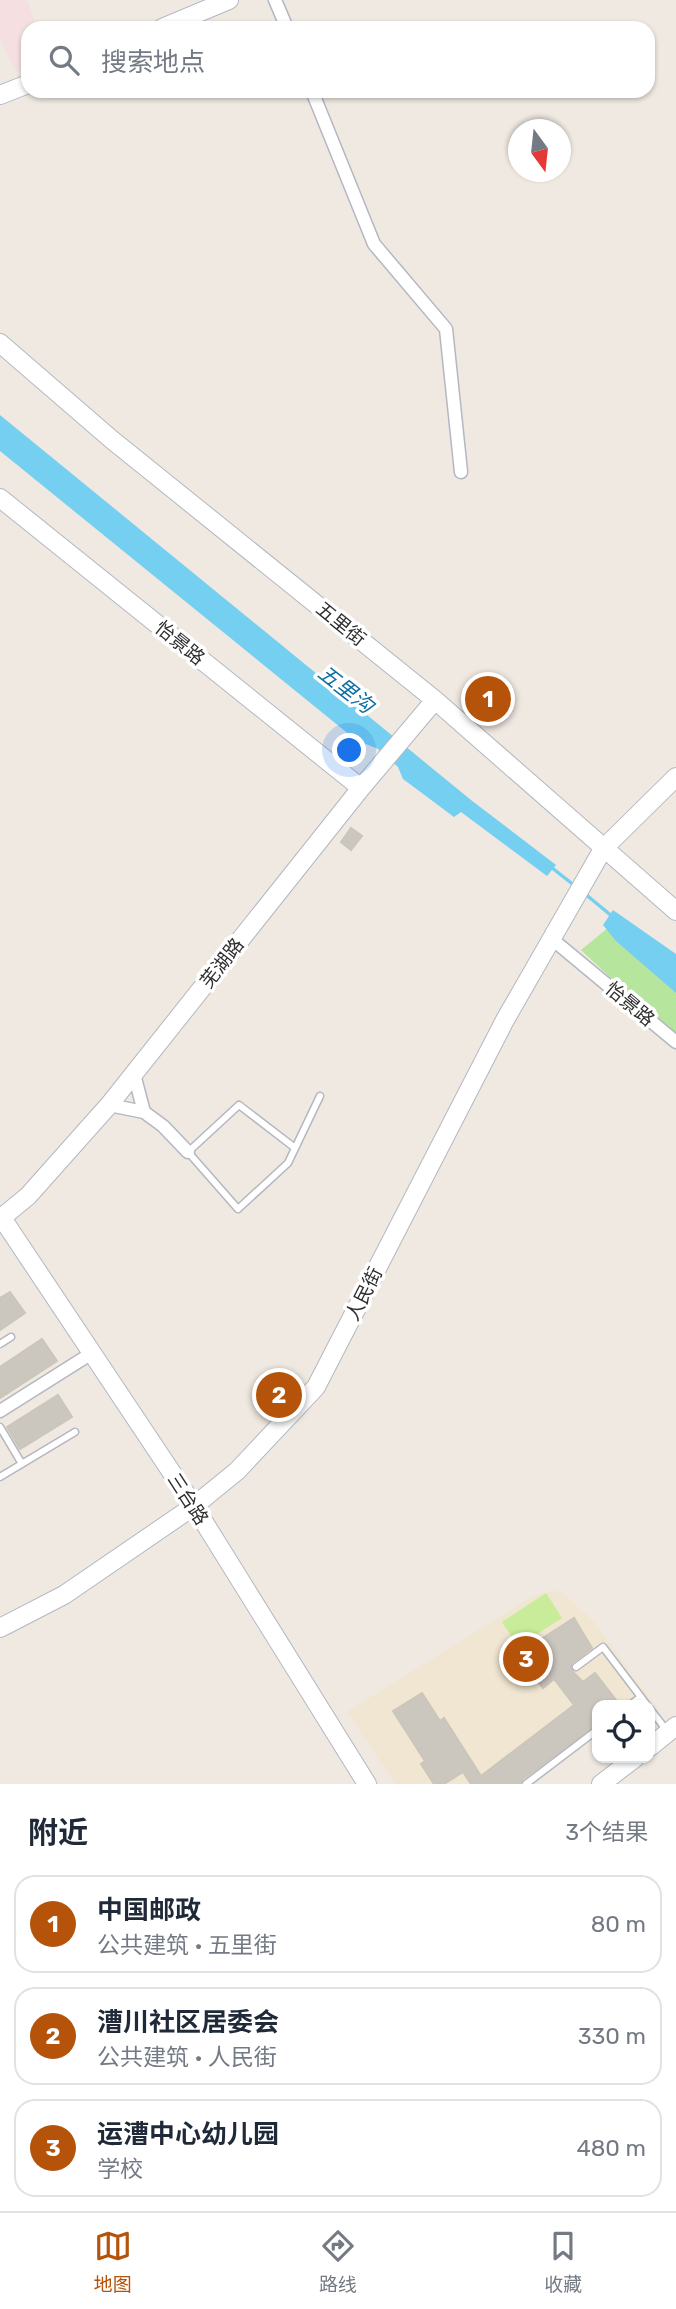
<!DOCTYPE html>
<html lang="zh">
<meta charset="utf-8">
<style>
:root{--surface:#fff;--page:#f2f2f3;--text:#1f2937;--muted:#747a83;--line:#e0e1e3;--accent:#b45309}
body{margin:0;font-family:Rubik,"Noto Sans SC",sans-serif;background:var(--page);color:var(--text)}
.controls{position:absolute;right:21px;bottom:21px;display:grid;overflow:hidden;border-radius:14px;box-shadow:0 2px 5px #0004}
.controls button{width:63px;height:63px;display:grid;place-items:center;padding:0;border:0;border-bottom:2px solid var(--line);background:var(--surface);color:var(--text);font:35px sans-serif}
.compass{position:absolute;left:508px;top:119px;width:63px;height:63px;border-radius:50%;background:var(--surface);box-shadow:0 2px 5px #0004;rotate:165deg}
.you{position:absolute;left:350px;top:751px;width:24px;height:24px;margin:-18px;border:5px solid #fff;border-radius:50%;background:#1a73e8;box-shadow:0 0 0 10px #1a73e833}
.badge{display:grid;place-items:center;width:46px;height:46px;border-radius:50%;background:var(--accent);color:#fff;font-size:23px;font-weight:700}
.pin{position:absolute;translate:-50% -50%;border:4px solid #fff;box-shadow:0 2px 7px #0006}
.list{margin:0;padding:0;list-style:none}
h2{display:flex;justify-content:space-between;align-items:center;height:91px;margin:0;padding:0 28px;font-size:30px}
h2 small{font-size:23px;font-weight:400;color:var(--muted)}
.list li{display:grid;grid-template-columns:46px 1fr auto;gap:21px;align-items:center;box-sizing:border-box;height:98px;margin:0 14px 14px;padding:0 14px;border:2px solid var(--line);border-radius:21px}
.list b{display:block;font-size:26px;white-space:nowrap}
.list p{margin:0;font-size:23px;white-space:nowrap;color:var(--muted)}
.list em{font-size:23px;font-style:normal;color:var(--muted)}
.icon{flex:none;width:38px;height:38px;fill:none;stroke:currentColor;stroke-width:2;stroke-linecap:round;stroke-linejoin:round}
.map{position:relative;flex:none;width:676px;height:1784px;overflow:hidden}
.search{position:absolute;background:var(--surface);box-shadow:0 2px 5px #0004;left:21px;right:21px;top:21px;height:77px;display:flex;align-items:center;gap:18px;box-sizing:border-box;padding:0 24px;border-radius:21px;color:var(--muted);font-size:26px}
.sheet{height:427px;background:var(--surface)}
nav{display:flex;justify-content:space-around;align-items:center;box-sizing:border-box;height:98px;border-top:2px solid var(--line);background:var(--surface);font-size:19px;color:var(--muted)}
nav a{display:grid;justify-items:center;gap:4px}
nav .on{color:var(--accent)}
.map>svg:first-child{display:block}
.education{fill:#f0e6d1}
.medical{fill:#f5dfe0}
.green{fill:#b6e59e}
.pitch{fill:#c9ec9a}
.water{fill:#75cff0}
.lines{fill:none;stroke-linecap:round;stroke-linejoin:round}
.stream{stroke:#75cff0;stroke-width:3.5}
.building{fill:#cbc7bf;stroke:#cbc5ba;stroke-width:2}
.lane-casing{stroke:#b4b7c1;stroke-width:9}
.street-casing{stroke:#b4b7c1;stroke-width:15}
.secondary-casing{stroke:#b4b7c1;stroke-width:20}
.lane{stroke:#fff;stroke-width:6}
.street{stroke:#fff;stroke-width:12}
.secondary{stroke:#fff;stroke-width:18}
.labels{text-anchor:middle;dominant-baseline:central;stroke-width:7;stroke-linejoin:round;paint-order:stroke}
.street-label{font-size:19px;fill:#2e2e2e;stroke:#fff}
.water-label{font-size:21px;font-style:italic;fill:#0d6fa3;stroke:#fff}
</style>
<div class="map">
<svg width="676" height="1784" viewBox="0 0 676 1784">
<rect width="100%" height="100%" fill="#efe9e1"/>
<path class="education" d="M554 1591 562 1592 594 1622 648 1696 637 1705H597V1735L534 1784H395L347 1712 535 1595Z"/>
<path class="medical" d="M0 0H27L36 25 20 32 28 52V67L16 72 0 38Z"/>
<path class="green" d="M614 923 676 974V1039L581 950Z"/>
<path class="pitch" d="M546 1593 562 1618 518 1646 502 1622Z"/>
<path class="water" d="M0 415 471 800 556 865 547 876 461 812 454 817 403 779 398 767 378 749 356 740 0 451Z
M613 910 676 954V993L616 941 603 925Z"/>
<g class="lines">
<path class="stream" d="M551 867 575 886
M584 893 613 917"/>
</g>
<path class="building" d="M351 828 362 836 351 850 341 842Z
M10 1292 25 1313 0 1330V1298Z
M42 1339 57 1361 0 1398V1367Z
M58 1395 72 1417 20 1449 7 1427Z
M574 1618 592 1648 572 1663 571 1670 583 1682 595 1673 616 1700 609 1705H597V1724L523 1779 520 1784H471L463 1772 444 1784H434L421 1764 425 1761 393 1711 422 1693 440 1721 444 1718 481 1776 574 1705 554 1679 543 1688 520 1659 528 1652 526 1649Z"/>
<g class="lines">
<g class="lane-casing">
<path id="lane" d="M295 1148 239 1105 188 1152 238 1209 288 1163 320 1096
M0 1344 11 1337
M0 1427 22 1464
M0 1477 75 1432
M576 1667 603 1647 647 1705
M630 1705 641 1697
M650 1709 668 1732
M526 1784 597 1730"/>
</g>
<g class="street-casing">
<path id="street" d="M275 0 287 28
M312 91 374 244 446 329 461 472
M552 939 676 1042
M109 1105 144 1112 134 1074
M144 1112 163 1126 188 1152
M0 1411 92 1353"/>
</g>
<g class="secondary-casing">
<path id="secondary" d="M162 28 229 0
M0 95 28 84
M0 343 111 439 435 700 676 911
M0 498 361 788
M2 1218 194 1506 367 1784
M0 1219 28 1196 109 1105 361 788 435 700
M0 1628 64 1595 194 1506 237 1471 316 1387 505 1020 603 849 676 777
M650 1747 676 1726
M601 1784 635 1758"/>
</g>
<use href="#lane" class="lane"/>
<use href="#street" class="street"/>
<use href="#secondary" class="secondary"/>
</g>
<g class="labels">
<g class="street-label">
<text transform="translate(341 624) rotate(39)">五里街</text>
<text transform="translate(180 643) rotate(39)">怡景路</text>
<text transform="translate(222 963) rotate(-52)">芜湖路</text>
<text transform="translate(630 1004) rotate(40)">怡景路</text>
<text transform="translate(364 1294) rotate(-63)">人民街</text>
<text transform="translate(188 1499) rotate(57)">三台路</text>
</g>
<g class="water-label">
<text transform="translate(346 689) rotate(38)">五里沟</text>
</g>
</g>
</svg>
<div class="controls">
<button><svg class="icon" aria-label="locate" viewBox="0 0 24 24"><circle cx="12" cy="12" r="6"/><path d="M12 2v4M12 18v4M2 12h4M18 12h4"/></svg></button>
</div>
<svg class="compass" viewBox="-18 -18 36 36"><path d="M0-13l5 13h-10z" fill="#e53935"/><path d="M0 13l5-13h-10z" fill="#747a83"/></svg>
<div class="you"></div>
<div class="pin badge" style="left:488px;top:699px">1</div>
<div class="pin badge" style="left:279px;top:1395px">2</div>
<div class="pin badge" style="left:526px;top:1659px">3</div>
<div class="search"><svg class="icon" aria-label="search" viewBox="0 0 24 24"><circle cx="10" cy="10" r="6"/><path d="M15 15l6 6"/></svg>搜索地点</div>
</div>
<section class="sheet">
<h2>附近<small>3个结果</small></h2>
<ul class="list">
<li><span class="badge">1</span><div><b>中国邮政</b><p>公共建筑 · 五里街</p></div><em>80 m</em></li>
<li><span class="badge">2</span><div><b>漕川社区居委会</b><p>公共建筑 · 人民街</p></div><em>330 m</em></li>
<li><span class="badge">3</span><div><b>运漕中心幼儿园</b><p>学校</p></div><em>480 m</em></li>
</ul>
</section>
<nav>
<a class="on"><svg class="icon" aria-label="map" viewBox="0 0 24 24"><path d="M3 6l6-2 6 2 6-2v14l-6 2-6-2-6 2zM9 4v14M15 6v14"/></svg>地图</a>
<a><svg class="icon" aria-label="directions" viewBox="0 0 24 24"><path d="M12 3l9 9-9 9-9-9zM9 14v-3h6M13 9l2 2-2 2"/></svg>路线</a>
<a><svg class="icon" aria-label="saved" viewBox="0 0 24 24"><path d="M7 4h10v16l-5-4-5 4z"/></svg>收藏</a>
</nav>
